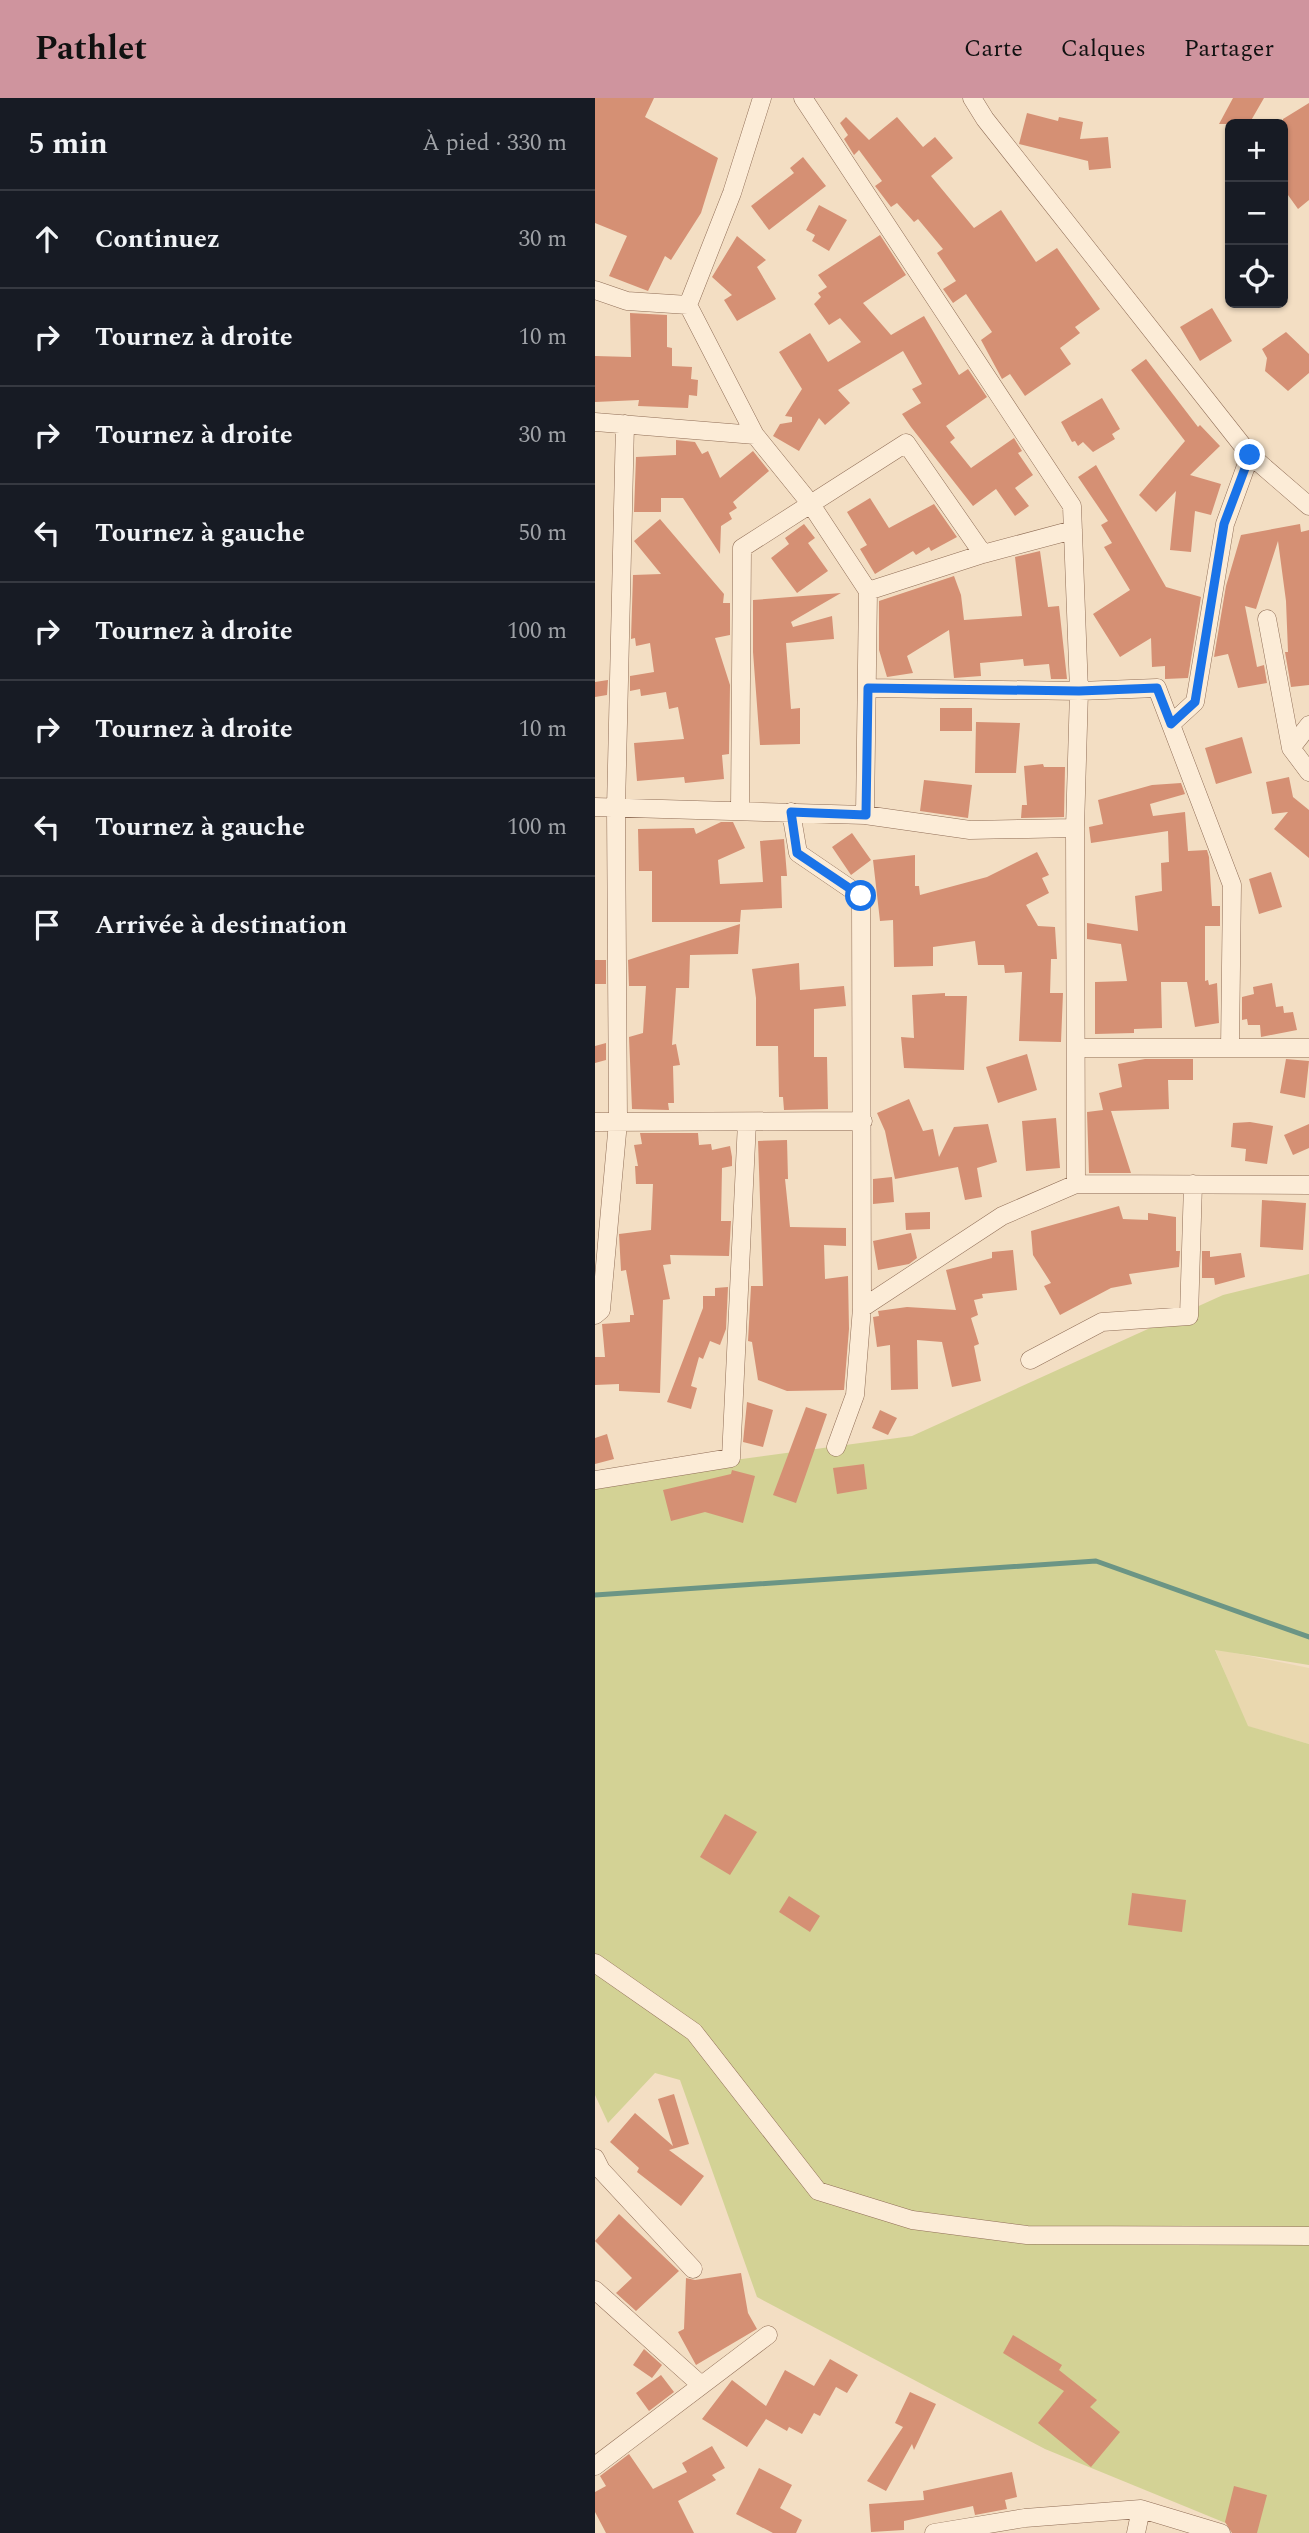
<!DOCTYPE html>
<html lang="fr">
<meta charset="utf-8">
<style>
:root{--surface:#171b24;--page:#242831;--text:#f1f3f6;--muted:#9ea1a6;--line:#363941;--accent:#cf949e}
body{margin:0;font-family:Spectral,serif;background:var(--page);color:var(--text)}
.controls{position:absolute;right:21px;top:21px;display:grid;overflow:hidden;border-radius:10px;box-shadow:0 2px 5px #0004}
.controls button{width:63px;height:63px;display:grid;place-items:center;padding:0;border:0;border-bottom:2px solid var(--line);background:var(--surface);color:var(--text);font:35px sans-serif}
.stop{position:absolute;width:21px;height:21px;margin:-16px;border:5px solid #1a73e8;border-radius:50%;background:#fff}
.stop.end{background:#1a73e8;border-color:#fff;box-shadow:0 2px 7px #0008}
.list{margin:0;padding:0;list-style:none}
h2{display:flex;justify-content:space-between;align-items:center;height:91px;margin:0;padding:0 28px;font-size:30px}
h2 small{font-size:23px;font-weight:400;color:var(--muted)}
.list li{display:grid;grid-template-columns:46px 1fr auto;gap:21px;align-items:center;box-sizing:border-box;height:98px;padding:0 28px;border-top:2px solid var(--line)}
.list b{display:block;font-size:26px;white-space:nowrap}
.list em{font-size:23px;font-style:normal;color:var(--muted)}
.icon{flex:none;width:38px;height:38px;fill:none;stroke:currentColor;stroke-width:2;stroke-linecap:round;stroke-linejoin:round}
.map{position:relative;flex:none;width:714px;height:2435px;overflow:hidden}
header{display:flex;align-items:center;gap:42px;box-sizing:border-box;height:98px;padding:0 35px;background:var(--accent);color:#111}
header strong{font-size:33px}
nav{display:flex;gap:38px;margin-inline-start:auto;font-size:24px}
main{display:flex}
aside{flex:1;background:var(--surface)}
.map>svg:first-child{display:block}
.farmland{fill:#ead8af}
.green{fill:#d3d295}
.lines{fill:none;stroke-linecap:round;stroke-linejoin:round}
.stream{stroke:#6b9585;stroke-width:5}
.building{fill:#d59074}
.minor-casing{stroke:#906e57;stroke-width:19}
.minor{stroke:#fcecd7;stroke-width:18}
.route{stroke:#1a73e8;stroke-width:9}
</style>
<header>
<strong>Pathlet</strong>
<nav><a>Carte</a><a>Calques</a><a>Partager</a></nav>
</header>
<main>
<aside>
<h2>5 min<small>À pied · 330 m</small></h2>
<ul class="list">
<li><svg class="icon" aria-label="ahead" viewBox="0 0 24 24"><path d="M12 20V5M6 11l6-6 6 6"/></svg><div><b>Continuez</b></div><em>30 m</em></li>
<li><svg class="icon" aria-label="right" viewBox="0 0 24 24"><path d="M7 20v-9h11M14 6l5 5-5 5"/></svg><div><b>Tournez à droite</b></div><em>10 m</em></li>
<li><svg class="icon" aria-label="right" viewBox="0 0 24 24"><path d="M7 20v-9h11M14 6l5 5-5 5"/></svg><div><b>Tournez à droite</b></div><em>30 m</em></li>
<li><svg class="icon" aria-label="left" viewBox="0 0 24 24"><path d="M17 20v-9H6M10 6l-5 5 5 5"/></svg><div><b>Tournez à gauche</b></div><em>50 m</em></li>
<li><svg class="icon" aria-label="right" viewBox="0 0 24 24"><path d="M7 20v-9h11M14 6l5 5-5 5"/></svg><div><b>Tournez à droite</b></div><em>100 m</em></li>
<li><svg class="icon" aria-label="right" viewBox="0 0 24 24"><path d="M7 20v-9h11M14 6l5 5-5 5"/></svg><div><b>Tournez à droite</b></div><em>10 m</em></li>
<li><svg class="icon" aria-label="left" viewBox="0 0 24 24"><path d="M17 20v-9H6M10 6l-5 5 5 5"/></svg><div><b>Tournez à gauche</b></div><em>100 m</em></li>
<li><svg class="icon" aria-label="arrive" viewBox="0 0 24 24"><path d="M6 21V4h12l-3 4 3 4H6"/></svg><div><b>Arrivée à destination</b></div></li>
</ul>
</aside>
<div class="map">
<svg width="714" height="2435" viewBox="0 0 714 2435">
<rect width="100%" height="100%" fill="#f3dec3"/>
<path class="farmland" d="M620 1551 714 1570V1646L652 1628Z"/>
<path class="green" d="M714 1176V1567L620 1552 653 1628 714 1646V2435H655L450 2351 162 2199 85 1982 60 1975 13 2025 0 1997V1381L317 1338 628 1197Z"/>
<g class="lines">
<path class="stream" d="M0 1497 501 1463 714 1539"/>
</g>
<path class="building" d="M0 0H59L50 19 123 60 106 115 76 162 70 158 53 193 14 178 32 138 0 125Z
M638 0H669L654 26H624Z
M714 5V102L703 111 688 90V21Z
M432 15 463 23 464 19 488 24 485 41 513 39 516 70 494 72 493 63 424 46Z
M251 19 274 42 302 19 328 49 340 39 358 60 336 78 379 130 406 112 441 164 462 150 505 211 480 229 485 235 465 250 476 266 430 298 415 276 407 281 386 242 397 234 371 196 358 205 348 191 361 183 342 155 348 151 323 121 319 124 302 105 296 109 280 88 287 83 264 52 259 57 249 41 253 37 245 25Z
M208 59 231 88 174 132 156 108 199 75 195 70Z
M224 107 252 122 234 153 217 143 220 137 211 132Z
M285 137 311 177 268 205 296 237 329 218 364 277 373 271 392 299 351 328 360 340 355 344 376 370 419 340 427 353 423 355 438 377 420 390 434 408 420 418 401 391 378 408 316 329 307 316 326 305 317 291 327 286 308 253 243 292 255 305 230 327 224 320 204 353 178 338 185 326 197 324V319L190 318 207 291 184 254 215 235 233 264 266 244 245 220 234 227 219 206 226 199 223 195 232 189 223 177Z
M142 138 171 162 162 169 181 201 142 223 129 202 137 197 117 179Z
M617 210 637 243 605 263 585 229Z
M35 215 72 217V249L77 250V268L97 269 96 281 103 282 102 298 94 297 93 310 43 308 44 302 0 304V258L36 259Z
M691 234 714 256V275L693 293 670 273 672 260 667 251Z
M551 261 603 329 605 327 625 348 595 377 626 386 616 417 600 413 596 454 575 452 581 393 561 414 544 397 590 343 536 272Z
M507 300 525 331 517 336 520 341 498 354 488 344 483 348 480 343 477 344 466 324Z
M81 342 100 344 107 356 113 353 125 380 158 353 174 373 138 404 142 410 134 415 137 421 126 428 125 456 88 400H66V414H39L41 359 81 357Z
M501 367 571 489 606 499 593 580 570 581V568L557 569 556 540 525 559 498 516 535 492 509 449 517 445 506 427 513 423 483 379Z
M275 400 294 430 339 406 362 439 336 453 334 449 321 457 318 453 280 476 265 451 272 447 252 414Z
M65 421 129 496 128 505H135V537L120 540 135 587 134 656 127 657 129 681 90 685 89 679 42 683 39 645 89 641 83 609 74 611 71 594 46 598 45 591 35 593V578L59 574 55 545 41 548 40 540 36 541 38 477 66 476 39 443Z
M209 426 220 440 213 445 233 473 202 495 176 460 194 446 190 440Z
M705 426 706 434 714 432V587L696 589 690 554H693L691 503 683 443 661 511 650 508 662 569 669 567 672 585 643 590 633 556 619 559 631 488 646 437Z
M445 453 453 509 464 508 472 581H456L454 566 429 568 428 561 385 565 386 578 359 580 354 532 312 558 318 575 292 579 284 552V503L359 478 366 497 369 522 427 518 420 459Z
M246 495 196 524 198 529 237 518 239 541 191 545 196 611 205 610V646L165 647 158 554V502Z
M13 582 12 597 0 599V584Z
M345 610H377V633H345Z
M381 624 425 625 421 675H380Z
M647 639 657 675 621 686 610 650Z
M448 666 449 669H470L469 719 426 720 427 707H432L429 668Z
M694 679 698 699 714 712V760L679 731 693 714 677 716 671 684Z
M329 682 377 687 373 720 325 713Z
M586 685 590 696 555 706 558 718 590 714 593 753 612 752 614 759 617 808H625V828H610V883L613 882 614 887 622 885 624 925 600 929 592 884H566L567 930 539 931V935L500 936V884L532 883 526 846 492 841V825L543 833 540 798 567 793 566 765 574 764 573 733 496 745 494 729 508 726 503 702 557 687Z
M126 724H138L150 750 123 762 125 786 168 784 165 743 189 741 192 778H186L187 810 146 812 145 824H57V773H44L43 731 99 730 101 736Z
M257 735 276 762 256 777 237 749Z
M442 754 454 777 447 780 454 795 431 807 443 828 460 829 462 861H456L455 895H468L466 944 424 943 427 874 410 875 409 867H383L380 843 338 849V868L299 869 298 822 285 823 278 762 320 757V788H324L325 797 392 779Z
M676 774 687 809 664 816 654 781Z
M145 826 143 856 95 857 94 890H81L77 947 81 946 85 967 78 968 79 1005H73L74 1012 37 1011 34 939 48 935 51 888H34L33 862Z
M0 862H11V886H0Z
M204 865 205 892 249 888 251 908 219 911V959H232L233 1011 189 1012 188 999H184L183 948H161V900L157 871Z
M677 885 681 909 688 908 689 915 698 914 702 932 666 939 665 927H653L652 921 647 922V899L659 896 658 889Z
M350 895V898H372L369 972 309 970 306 939 319 940 317 897Z
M11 945V962L0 965V948Z
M432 956 442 992 403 1005 391 969Z
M550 961H598V982H573L574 1011 516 1013 536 1075H494L492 1014 508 1012 504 995 527 989 523 966Z
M691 961 714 963 710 1000 685 995Z
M314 1001 328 1033 338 1031 344 1059 359 1029 393 1026 402 1064 382 1070 387 1099 370 1102 363 1069 300 1081 290 1033 282 1015Z
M461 1020 465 1070 431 1073 427 1023Z
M655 1024 678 1028 672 1066 650 1063 651 1051 636 1049 638 1025Z
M714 1026V1050L698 1057 689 1037Z
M45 1035H103L104 1047 116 1046 117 1052 135 1048 137 1059V1068L127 1070 126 1123H136L134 1158 75 1157 76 1166 68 1167 75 1201 68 1202 65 1295 24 1293V1286L0 1287V1259H10L7 1226 35 1224V1217H39L31 1172 26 1173 24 1136 56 1132 58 1086H41L40 1068H43L39 1047 47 1046Z
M192 1042 193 1081H190L195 1129 251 1130V1148L229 1147 230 1181 253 1178 254 1231 249 1292 192 1293 163 1282 157 1244 153 1243 156 1188H168L163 1043Z
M297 1079 299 1104 278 1106V1081Z
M667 1102 711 1105 708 1152 665 1149Z
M524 1108 528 1121 553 1122V1115L581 1119V1153H585L584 1169 534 1176 537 1186 516 1190 465 1217 449 1188 456 1185 438 1157 436 1133Z
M335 1114V1131L311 1132 310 1115Z
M316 1135 322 1160 314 1166 283 1172 278 1143Z
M418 1152 422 1192 387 1196 388 1200 379 1202 383 1217 376 1220 384 1246 379 1248 386 1283 357 1289 347 1244 322 1242 323 1291 296 1292 295 1247 282 1249 278 1219 284 1218 283 1213 312 1209 361 1212 351 1172 397 1160V1154Z
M607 1153H615V1159L646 1155 650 1179 620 1187 619 1180H607Z
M133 1189 131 1231 125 1247 115 1243 108 1261 104 1259 96 1288 102 1290 96 1311 72 1304 108 1210V1198H120V1190Z
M152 1304 178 1312 168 1349 148 1344Z
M211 1309 232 1316 201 1405 178 1397Z
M285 1312 302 1320 293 1337 277 1330Z
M12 1336 19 1361 0 1366V1340Z
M269 1366 272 1391 242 1396 238 1370Z
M137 1372 160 1378 148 1425 110 1414 76 1423 68 1392 136 1376Z
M130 1716 162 1734 135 1777 105 1759Z
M537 1795 591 1802 587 1834 533 1827Z
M194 1798 225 1818 215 1834 184 1814Z
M79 1996 94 2046 74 2052 109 2078 86 2108 42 2074 44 2070 15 2044 40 2015 78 2048 63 2001Z
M24 2116 84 2173 41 2213 21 2195 37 2180 0 2143Z
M146 2175 153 2215 162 2231 101 2267 83 2234 89 2231 91 2180 100 2182Z
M418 2237 467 2267 464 2272 502 2302 495 2309 525 2334 496 2369 443 2325 469 2293 408 2255Z
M49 2251 67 2267 57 2280 38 2267Z
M235 2261 263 2277 252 2295 241 2289 225 2318 219 2315 207 2336 194 2329 192 2333 171 2321 152 2349 107 2321 137 2282 171 2308 190 2272 219 2288Z
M66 2277 79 2294 54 2313 41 2295Z
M315 2294 341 2306 319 2352 317 2346 291 2393 272 2383 308 2329 300 2325Z
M117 2348 130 2370 117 2377 121 2382 83 2403 99 2435H11L0 2414V2394L11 2388 5 2378 34 2356 58 2391 92 2374 87 2365Z
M164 2370 197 2387 185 2410 207 2422 201 2435H178L141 2416Z
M417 2374 422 2399 410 2402 412 2411 380 2417 378 2408 309 2423V2432L276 2434 274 2406 329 2402 328 2393Z
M639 2388 672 2397 662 2435H637L630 2424Z"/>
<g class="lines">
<g class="minor-casing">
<path id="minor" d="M167 0 137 95 93 207 160 337 215 405 273 493 270 717
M208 0 477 408 484 593 480 730 481 1086
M377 0 390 21 655 357 714 408
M0 192 32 203 93 207
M0 324 160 337
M273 493 388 456 478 432
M672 521 696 650 714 674
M273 590 484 593 562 590 637 787 635 950
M576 626 600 604 630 426 655 357
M696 650 714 627
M0 709 270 717 375 732 480 730
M145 712 147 450 311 345 388 456
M196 714 203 755 266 798 267 1210 260 1297 241 1349
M482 950H714
M0 1024 268 1023
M267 1210 407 1118 481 1086 714 1087
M0 1217 6 1212 23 1024 21 710 30 326
M435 1262 507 1224 594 1218 598 1086
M0 1382 136 1360 152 1024
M0 1865 99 1934 223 2093 317 2122 432 2137 714 2138
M0 2060 6 2072 98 2171
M0 2192 106 2287
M0 2368 173 2237
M339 2435 430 2420 546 2411 626 2435
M541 2435 546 2411"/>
</g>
<use href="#minor" class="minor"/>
</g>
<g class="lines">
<path class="route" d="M266 798 202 755 196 714 271 717 273 590 484 593 562 590 576 626 600 604 629 426 655 357"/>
</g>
</svg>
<div class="controls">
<button>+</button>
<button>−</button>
<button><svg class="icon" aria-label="locate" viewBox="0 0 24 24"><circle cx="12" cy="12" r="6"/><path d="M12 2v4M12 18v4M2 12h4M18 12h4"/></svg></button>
</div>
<div class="stop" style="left:266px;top:798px"></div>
<div class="stop end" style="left:655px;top:357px"></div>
</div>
</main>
